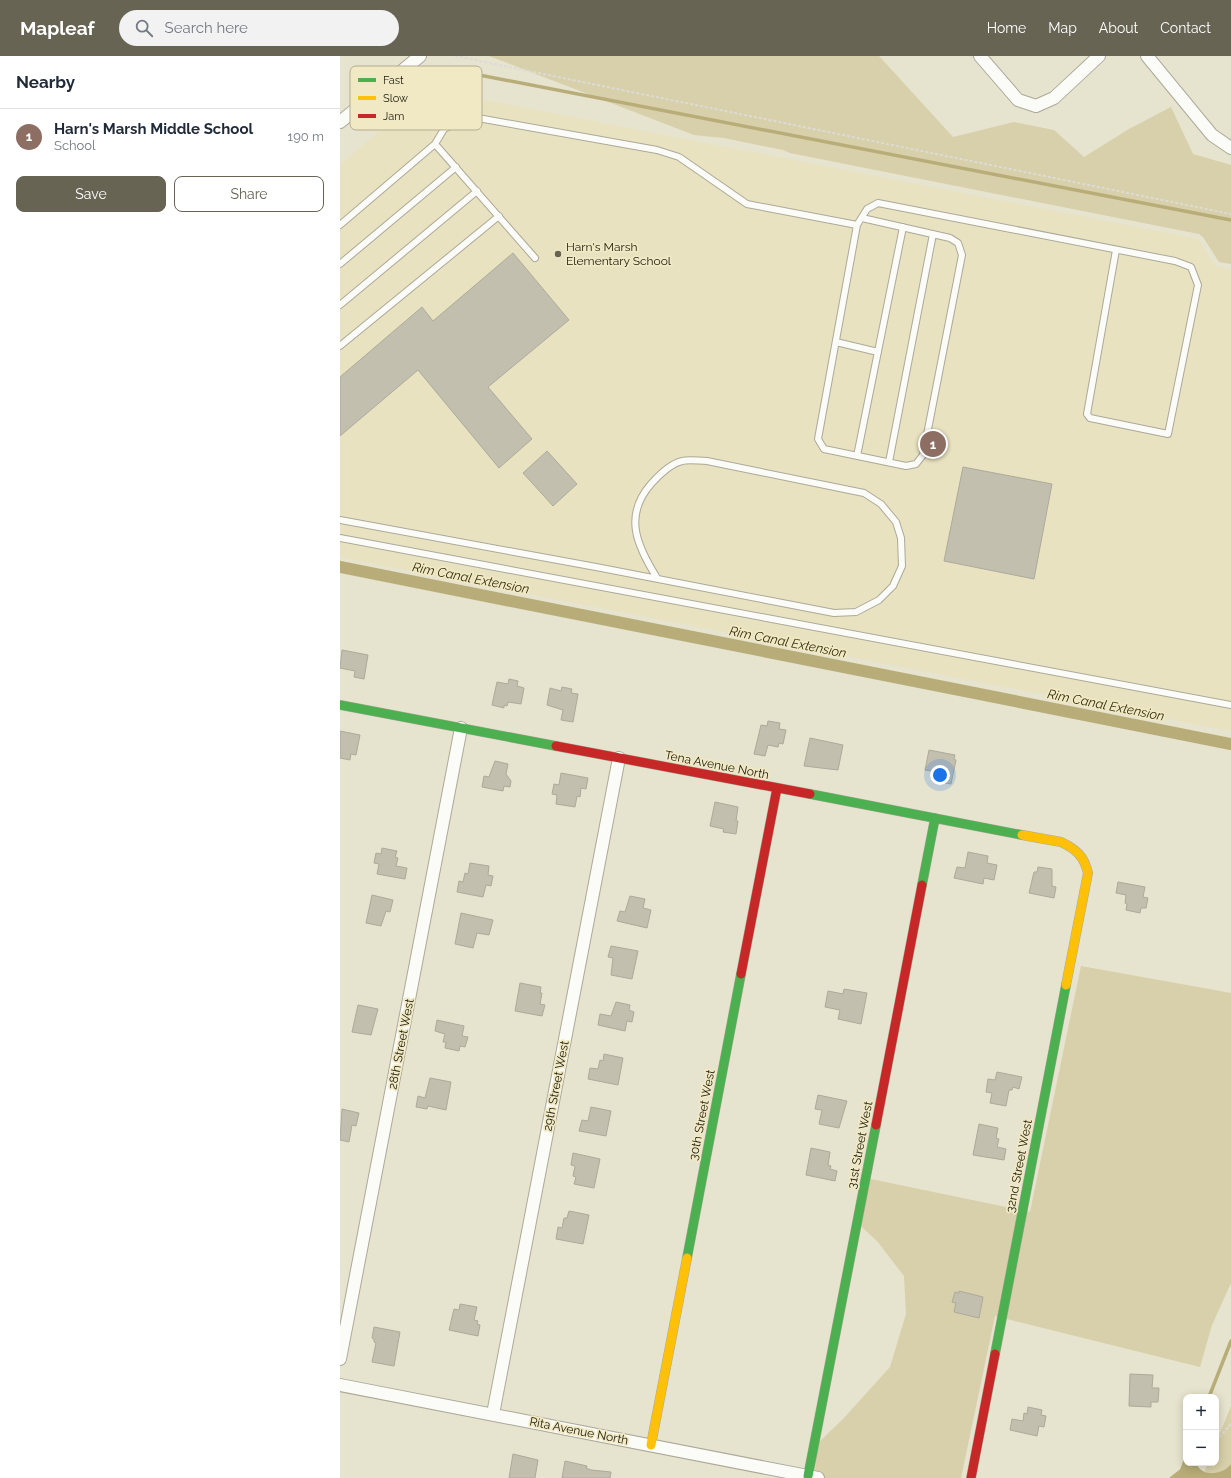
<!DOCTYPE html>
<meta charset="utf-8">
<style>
:root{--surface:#fff;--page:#f2f2f3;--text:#1f2937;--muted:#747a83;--line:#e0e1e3;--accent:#676454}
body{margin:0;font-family:Raleway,sans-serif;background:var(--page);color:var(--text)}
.controls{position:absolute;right:12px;bottom:12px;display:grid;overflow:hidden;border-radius:8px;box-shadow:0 2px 10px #0003}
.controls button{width:36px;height:36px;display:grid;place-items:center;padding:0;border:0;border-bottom:1px solid var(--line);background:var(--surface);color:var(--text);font:20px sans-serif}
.you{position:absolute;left:600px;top:719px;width:14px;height:14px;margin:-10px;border:3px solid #fff;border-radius:50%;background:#1a73e8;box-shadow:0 0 0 6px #1a73e833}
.badge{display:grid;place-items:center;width:26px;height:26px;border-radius:50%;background:var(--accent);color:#fff;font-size:13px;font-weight:700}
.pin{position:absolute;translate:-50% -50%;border:2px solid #fff;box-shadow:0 1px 4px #0006}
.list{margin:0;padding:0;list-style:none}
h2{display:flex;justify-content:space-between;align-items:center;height:52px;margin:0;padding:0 16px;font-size:17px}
h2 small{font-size:13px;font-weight:400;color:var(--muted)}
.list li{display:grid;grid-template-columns:26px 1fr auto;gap:12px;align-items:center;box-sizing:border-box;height:56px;padding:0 16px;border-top:1px solid var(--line)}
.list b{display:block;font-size:15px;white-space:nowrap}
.list p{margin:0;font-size:13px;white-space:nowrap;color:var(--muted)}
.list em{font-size:13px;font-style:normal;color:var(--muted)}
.actions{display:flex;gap:8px;padding:12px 16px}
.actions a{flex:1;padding:9px 0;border:1px solid var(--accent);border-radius:8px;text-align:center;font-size:14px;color:var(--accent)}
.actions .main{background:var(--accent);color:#fff}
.icon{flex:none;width:22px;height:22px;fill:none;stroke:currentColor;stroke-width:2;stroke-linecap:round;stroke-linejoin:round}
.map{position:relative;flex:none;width:891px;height:1422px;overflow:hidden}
header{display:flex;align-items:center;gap:24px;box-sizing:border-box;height:56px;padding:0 20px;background:var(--accent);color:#fff}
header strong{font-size:19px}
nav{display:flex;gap:22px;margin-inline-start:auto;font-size:14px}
.search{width:280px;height:36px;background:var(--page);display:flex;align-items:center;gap:10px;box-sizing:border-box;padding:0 14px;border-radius:22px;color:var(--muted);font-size:15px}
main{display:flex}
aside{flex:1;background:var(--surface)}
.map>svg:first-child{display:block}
.built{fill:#e8e2c0}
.green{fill:#d8d0aa}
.water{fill:#b8ad78}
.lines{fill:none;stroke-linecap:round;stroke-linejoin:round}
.stream{stroke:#b8ad78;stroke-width:3.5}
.canal{stroke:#b8ad78;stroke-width:12}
.building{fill:#c2bfaf;stroke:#acaa9a}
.lane-casing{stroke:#aca999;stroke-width:8}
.street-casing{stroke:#aca999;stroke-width:14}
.fast-casing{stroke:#aca999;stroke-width:10}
.slow-casing{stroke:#aca999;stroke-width:10}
.jam-casing{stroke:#aca999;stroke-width:10}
.path{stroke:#dcdbd5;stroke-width:2;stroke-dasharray:3 2;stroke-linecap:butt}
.lane{stroke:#fbfbf8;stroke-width:6}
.street{stroke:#fbfbf8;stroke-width:12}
.fast{stroke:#4caf50;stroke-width:9}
.slow{stroke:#ffc107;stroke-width:9}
.jam{stroke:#c62828;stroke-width:9}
.poi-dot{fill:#676454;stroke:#f1e9c4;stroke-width:1.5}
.labels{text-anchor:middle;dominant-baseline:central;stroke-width:3.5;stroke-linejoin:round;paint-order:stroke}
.poi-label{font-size:12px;fill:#232013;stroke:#f1e9c4;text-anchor:start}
.street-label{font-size:12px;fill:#232013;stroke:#f1e9c4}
.water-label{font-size:13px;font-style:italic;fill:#342e0f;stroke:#f1e9c4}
.key{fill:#f1e9c4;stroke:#b3ad8f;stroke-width:1}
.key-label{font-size:11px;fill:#232013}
</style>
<header>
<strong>Mapleaf</strong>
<div class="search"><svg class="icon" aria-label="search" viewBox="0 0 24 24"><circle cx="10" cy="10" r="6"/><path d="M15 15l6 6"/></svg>Search here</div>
<nav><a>Home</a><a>Map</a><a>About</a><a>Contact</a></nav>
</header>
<main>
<aside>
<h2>Nearby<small></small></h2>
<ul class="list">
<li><span class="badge" style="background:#8d6e63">1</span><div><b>Harn's Marsh Middle School</b><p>School</p></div><em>190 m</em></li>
</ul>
<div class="actions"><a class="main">Save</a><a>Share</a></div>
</aside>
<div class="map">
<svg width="891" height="1422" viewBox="0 0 891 1422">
<rect width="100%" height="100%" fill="#e6e3ce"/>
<path class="built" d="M88 33 858 183 876 210 891 214V675L0 501V109Z"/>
<path class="green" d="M149 0H539L613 81 674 66 714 74 744 101 789 73 831 51 853 98 891 109V208L879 206 863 181 859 178 450 97 443 94 384 82 354 79Z
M741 910 891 937V1227L872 1269 860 1311 655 1260 621 1422H474L478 1387 503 1363 550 1311 566 1258 564 1220 537 1185 513 1163 521 1121 690 1156Z
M891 1350V1422H862L868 1407H876V1387Z"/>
<path class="water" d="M848 1407H856C862 1422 883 1419 891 1408V1422H829Z"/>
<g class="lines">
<path class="stream" d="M134 18 891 164
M869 1341 891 1285
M839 1422 846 1402"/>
<path class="canal" d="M0 511 891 688"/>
</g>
<path class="building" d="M173 197 229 264 148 331 192 383 159 412 78 314 0 380V321L82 251 93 265Z
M207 395 237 428 213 450 183 417Z
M623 411 712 428 694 523 604 505Z
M2 594 28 599 24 623 14 621 15 615 0 612Z
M169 623 178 625 177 630 184 632 181 648 168 646 167 650 164 649V652L152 649 157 626 168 628Z
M222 631 232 633 231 637 238 638 233 666 221 664 223 654 207 649 210 632 221 635Z
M428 665 440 667 439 673 446 674 443 688 439 687 438 691 428 689 425 700 414 698 421 669 427 670Z
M0 675 20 679 16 699 11 698 10 704 0 702Z
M470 682 503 689 498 714 464 710Z
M589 694 615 699 614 703 616 704 611 728 600 726 602 717 585 714Z
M155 705 168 708 166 718 171 725 170 731 164 730 163 735 142 731 144 720 149 721Z
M221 717 248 722 246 733 241 732 240 741 237 740 235 751 216 748 217 739 212 738 214 728 219 729Z
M375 746 398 751 396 765H398L396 778 383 776 384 773 370 770Z
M42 792 57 795 55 801 58 802 56 810 67 812 65 823 37 818 39 808 34 807 36 797 41 798Z
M628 796 648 800 647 807 657 809 654 824 644 822 643 828 614 822 617 811 625 812Z
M130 807 149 810 148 819 153 820 151 830 146 829 143 841 117 836 119 825 123 826 125 817 128 818Z
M698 811 712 813V830L716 831 714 842 689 837 694 816H697Z
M778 826 805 831 803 841 808 842 806 852H801L800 857 786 854 787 848 785 847 786 839 776 837Z
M32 839 53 844 50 856 46 855 41 870 26 867Z
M290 840 305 843 303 852 311 854 307 872 277 865 280 855 285 856Z
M121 857 153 864 149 879 137 877 133 892 115 888Z
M271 890 298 895 292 923 271 919 273 902 268 901Z
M180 927 201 931 200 937H202L200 948 205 949 202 960 175 955Z
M504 933 527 937 521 968 498 963 500 954 485 951 488 935 503 938Z
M276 946 290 949 289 954 294 956 292 966 287 965 285 975 258 969 260 958 271 960Z
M18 949 38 953 31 979 12 976Z
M97 964 124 970 122 980 128 981 125 991 120 990 119 995 105 992 106 986H103L105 978 95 975Z
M264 998 283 1002 278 1029 248 1023 250 1012 258 1013 260 1004 263 1005Z
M657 1016 682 1021 679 1033 673 1031 672 1034H669L666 1050 650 1047 652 1037 646 1036 648 1023 655 1024Z
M90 1022 111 1026 106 1054 88 1050 87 1053 76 1051 78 1040 85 1042Z
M478 1039 507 1045 499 1072 479 1068 482 1054 475 1053Z
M251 1051 271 1055 266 1080 239 1075 242 1064 248 1065Z
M2 1053 19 1057 16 1070 12 1069 9 1086 0 1084Z
M639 1068 658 1072 656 1082 659 1083 657 1091 666 1093 664 1104 633 1099Z
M471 1092 490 1096 488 1109 491 1110 490 1113 497 1115 495 1125 466 1119Z
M233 1097 260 1103 254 1132 234 1128 236 1121 233 1120 235 1110 231 1109Z
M229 1155 249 1159 243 1188 216 1183 218 1171 222 1172 224 1162H227Z
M619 1235 643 1241 639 1262 614 1256 616 1247 612 1246 615 1236 619 1237Z
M120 1248 137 1251 134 1264 138 1265 137 1268 140 1269 138 1280 109 1274 114 1253 119 1254Z
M34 1271 60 1276 54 1310 32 1306 36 1287 34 1286V1283L32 1282Z
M790 1318 813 1319 812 1332H819L818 1346H811V1351L789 1350Z
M688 1351 702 1354 701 1359 706 1360 704 1371 699 1370 697 1380 670 1374 672 1363 683 1365 684 1357 687 1358Z
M173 1398 198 1404 195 1422H169Z
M225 1405 247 1410 246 1412 251 1414 271 1416 270 1422H222Z"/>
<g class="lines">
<g class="lane-casing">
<path id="lane" d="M55 20 85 58 104 73 119 66 138 62 317 94 339 101 407 148 517 169 527 153 538 147 835 205 851 211 858 229 828 378 750 362 747 358 776 194
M95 88 195 202
M0 169 95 88 104 73
M517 169 478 383 484 393 566 410 576 408 583 399 622 199 618 187 610 182 522 162
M0 208 116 111
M0 249 137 135
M496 286 538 296
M0 290 159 160
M517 400 563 171
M549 406 593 178
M0 464 256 511 494 557 516 556 539 544 553 530 562 510 561 482 556 466 541 448 524 437 367 405C359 405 349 403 342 405 330 408 319 419 311 428 283 460 297 490 317 522
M0 482 891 649"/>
</g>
<g class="street-casing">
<path id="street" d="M640 0 678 44 696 50 714 42 759 0
M807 0 872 79 891 92
M0 66 80 0
M0 1303 121 672
M0 1329 478 1422
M153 1358 279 702"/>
</g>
<g class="fast-casing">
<path id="fast" d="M0 649 216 690
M470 738 682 779
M582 829 595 762
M347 1202 401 918
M655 1298 726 929
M468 1420 536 1069"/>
</g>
<g class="slow-casing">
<path id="slow" d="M682 779 721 786C736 793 744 800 748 817L726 929
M311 1389 347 1202"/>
</g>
<g class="jam-casing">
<path id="jam" d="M216 690 470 738
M401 918 437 732
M536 1069 582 829
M631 1422 655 1298"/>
</g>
<path class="path" d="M115 0 891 158
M876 1385 891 1368"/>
<use href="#lane" class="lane"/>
<use href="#street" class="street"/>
<use href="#fast" class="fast"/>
<use href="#slow" class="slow"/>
<use href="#jam" class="jam"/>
</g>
<circle class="poi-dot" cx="218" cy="198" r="4"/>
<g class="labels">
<g class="poi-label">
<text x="226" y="191">Harn's Marsh<tspan x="226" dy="14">Elementary School</tspan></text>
</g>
<g class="street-label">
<text transform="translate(377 709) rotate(11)">Tena Avenue North</text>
<text transform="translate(61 988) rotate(-79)">28th Street West</text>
<text transform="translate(216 1030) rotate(-79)">29th Street West</text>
<text transform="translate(362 1059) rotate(-79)">30th Street West</text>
<text transform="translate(520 1089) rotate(-79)">31st Street West</text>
<text transform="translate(679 1110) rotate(-79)">32nd Street West</text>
<text transform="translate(239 1375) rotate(11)">Rita Avenue North</text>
</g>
<g class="water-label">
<text transform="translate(131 522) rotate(11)">Rim Canal Extension</text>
<text transform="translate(448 586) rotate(11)">Rim Canal Extension</text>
<text transform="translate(766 649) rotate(11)">Rim Canal Extension</text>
</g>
</g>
<rect x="10" y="10" width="132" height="64" rx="6" class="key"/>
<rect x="18" y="22" width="18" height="4" fill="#4caf50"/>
<rect x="18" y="40" width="18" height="4" fill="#ffc107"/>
<rect x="18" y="58" width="18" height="4" fill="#c62828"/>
<g class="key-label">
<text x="43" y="28">Fast</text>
<text x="43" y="46">Slow</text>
<text x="43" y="64">Jam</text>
</g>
</svg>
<div class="controls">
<button>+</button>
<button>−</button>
</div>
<div class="you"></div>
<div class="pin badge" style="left:593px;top:388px;background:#8d6e63">1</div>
</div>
</main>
